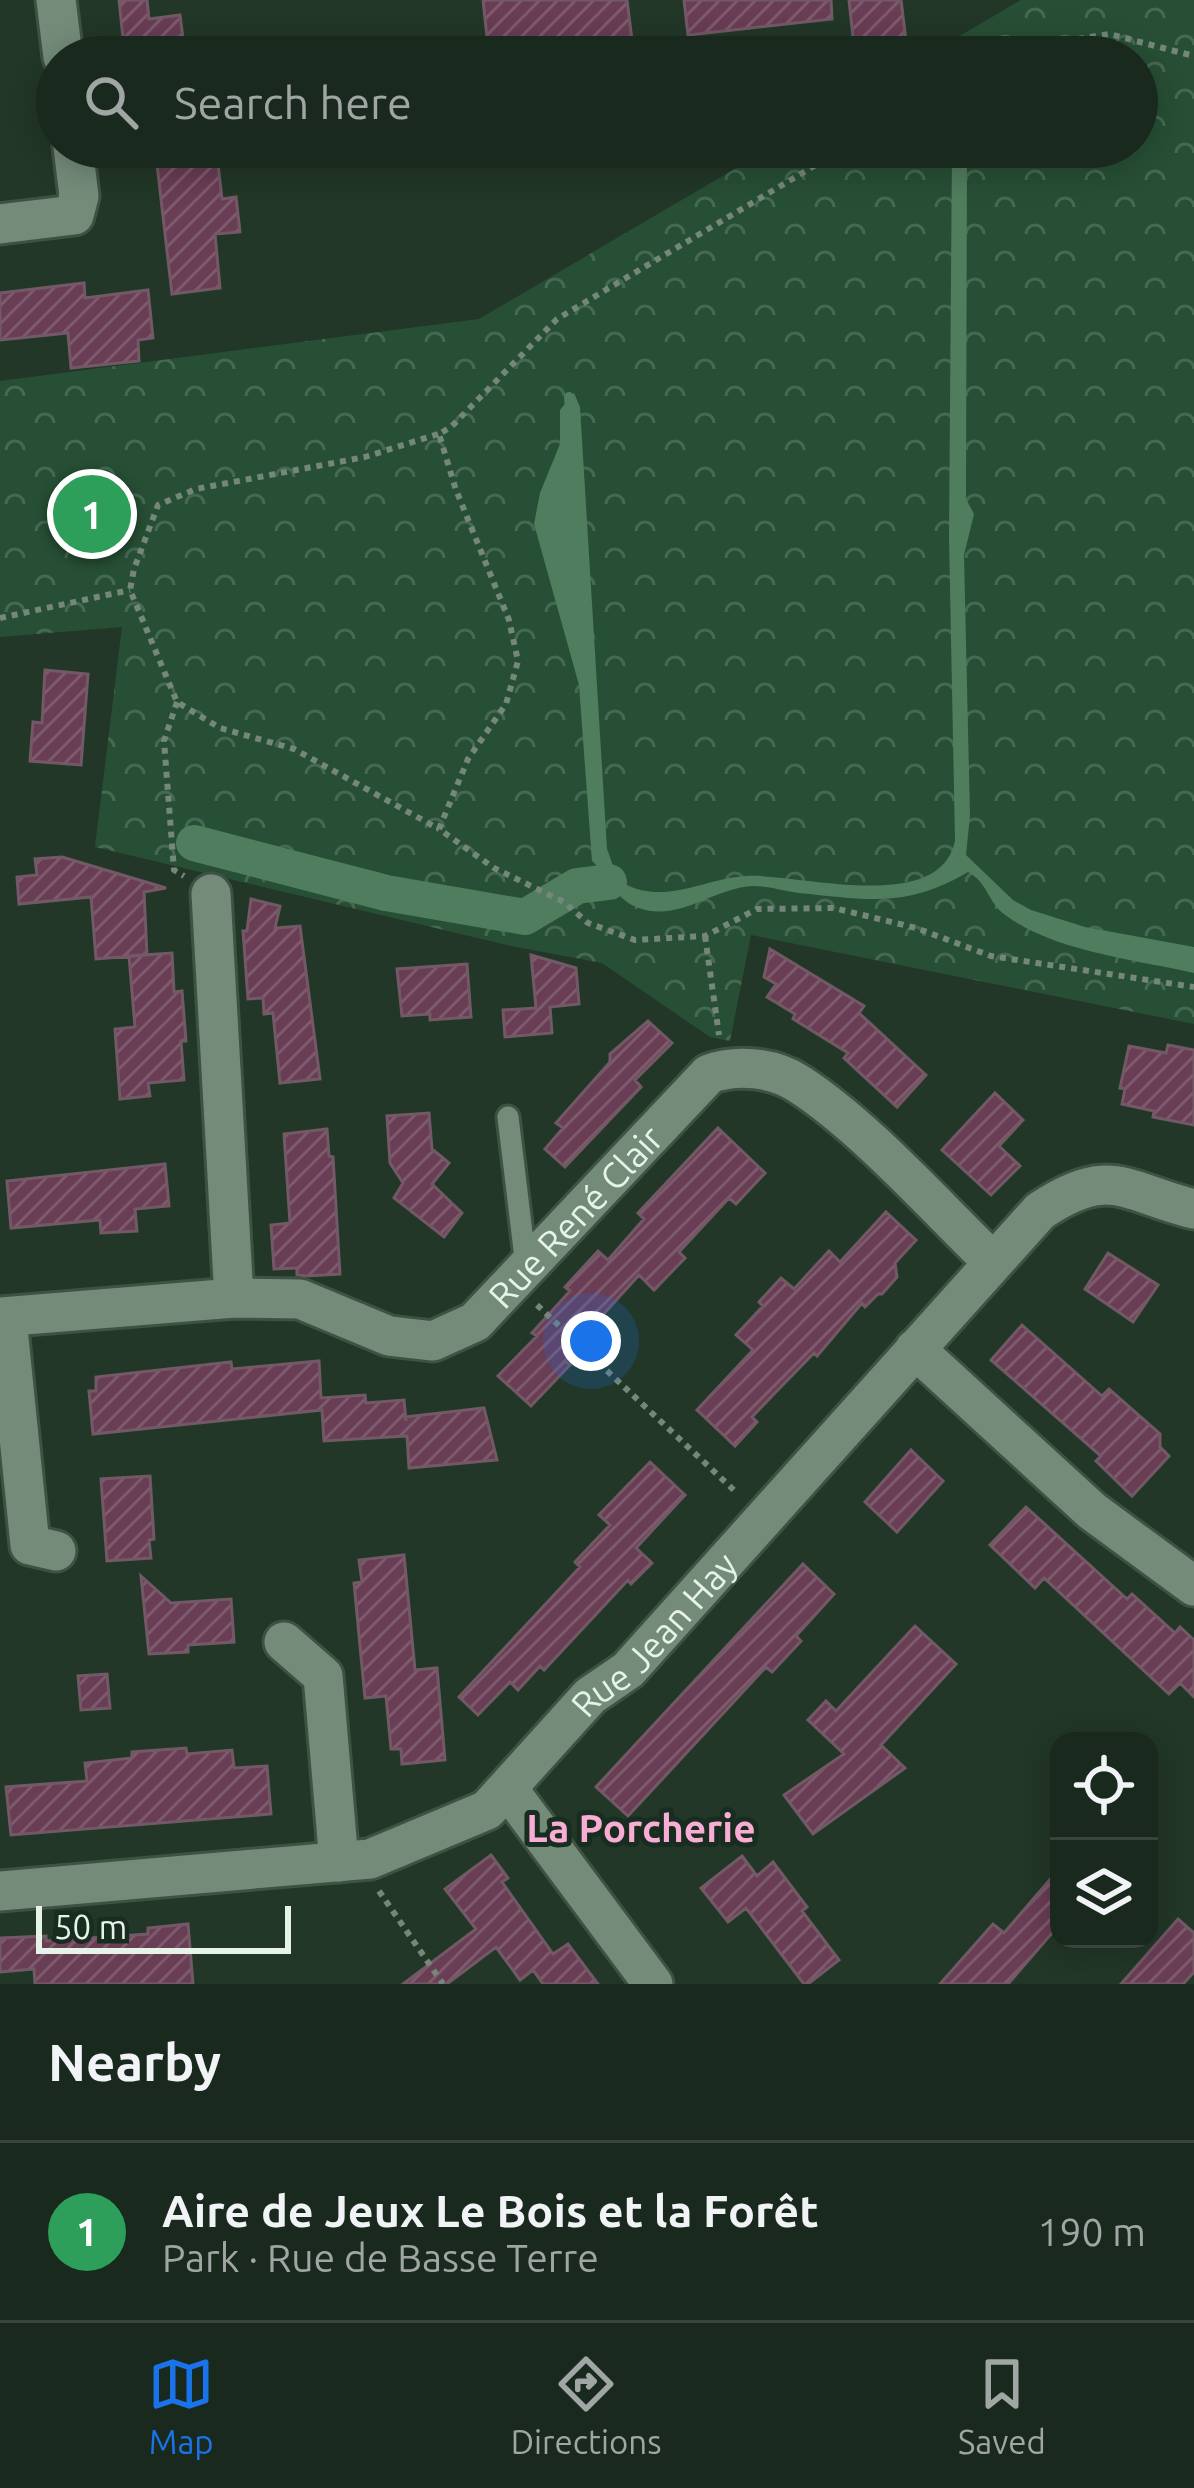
<!DOCTYPE html>
<meta charset="utf-8">
<style>
:root{--surface:#1a291e;--page:#233127;--text:#f1f3f6;--muted:#9fa6a4;--line:#38453c;--accent:#1a73e8}
body{margin:0;font-family:Ubuntu,sans-serif;background:var(--page);color:var(--text)}
.controls{position:absolute;right:36px;bottom:36px;display:grid;overflow:hidden;border-radius:24px;box-shadow:0 6px 30px #0003}
.controls button{width:108px;height:108px;display:grid;place-items:center;padding:0;border:0;border-bottom:3px solid var(--line);background:var(--surface);color:var(--text);font:60px sans-serif}
.scale{position:absolute;left:36px;bottom:30px;width:255px;box-sizing:border-box;padding-left:12px;border:6px solid #e6f3e9;border-top:0;font-size:33px;line-height:42px;white-space:nowrap;color:#e6f3e9;-webkit-text-stroke:9px #182d1f;paint-order:stroke}
.you{position:absolute;left:591px;top:1341px;width:42px;height:42px;margin:-30px;border:9px solid #fff;border-radius:50%;background:#1a73e8;box-shadow:0 0 0 18px #1a73e833}
.badge{display:grid;place-items:center;width:78px;height:78px;border-radius:50%;background:var(--accent);color:#fff;font-size:39px;font-weight:700}
.pin{position:absolute;translate:-50% -50%;border:6px solid #fff;box-shadow:0 3px 12px #0006}
.list{margin:0;padding:0;list-style:none}
h2{display:flex;justify-content:space-between;align-items:center;height:156px;margin:0;padding:0 48px;font-size:51px}
h2 small{font-size:39px;font-weight:400;color:var(--muted)}
.list li{display:grid;grid-template-columns:78px 1fr auto;gap:36px;align-items:center;box-sizing:border-box;height:180px;padding:0 48px;border-top:3px solid var(--line)}
.list b{display:block;font-size:45px;white-space:nowrap}
.list p{margin:0;font-size:39px;white-space:nowrap;color:var(--muted)}
.list em{font-size:39px;font-style:normal;color:var(--muted)}
.icon{flex:none;width:66px;height:66px;fill:none;stroke:currentColor;stroke-width:2;stroke-linecap:round;stroke-linejoin:round}
.map{position:relative;flex:none;width:1194px;height:1984px;overflow:hidden}
.search{position:absolute;background:var(--surface);box-shadow:0 6px 30px #0003;left:36px;right:36px;top:36px;height:132px;display:flex;align-items:center;gap:30px;box-sizing:border-box;padding:0 42px;border-radius:66px;color:var(--muted);font-size:45px}
.sheet{height:336px;background:var(--surface)}
nav{display:flex;justify-content:space-around;align-items:center;box-sizing:border-box;height:168px;border-top:3px solid var(--line);background:var(--surface);font-size:33px;color:var(--muted)}
nav a{display:grid;justify-items:center;gap:6px}
nav .on{color:var(--accent)}
.map>svg:first-child{display:block}
.park{fill:url(#park-crowns)}
.water{fill:#507d5e}
.lines{fill:none;stroke-linecap:round;stroke-linejoin:round}
.stream{stroke:#507d5e;stroke-width:10}
.canal{stroke:#507d5e;stroke-width:36}
.building{fill:url(#building-hatch);stroke:#725965;stroke-width:3}
.service-casing{stroke:#3f5145;stroke-width:27}
.minor-casing{stroke:#3f5145;stroke-width:45}
.path{stroke:#75877a;stroke-width:6;stroke-dasharray:6 6;stroke-linecap:butt}
.service{stroke:#748b7a;stroke-width:21}
.minor{stroke:#748b7a;stroke-width:39}
.labels{text-anchor:middle;dominant-baseline:central;stroke-width:10;stroke-linejoin:round;paint-order:stroke}
.street-label{font-size:36px;fill:#e6f3e9;stroke:#182d1f}
.neighbourhood-label{font-size:39px;font-weight:bold;fill:#f8add4;stroke:#182d1f}
</style>
<div class="map">
<svg width="1194" height="1984" viewBox="0 0 1194 1984">
<defs>
<pattern id="park-crowns" width="20" height="18" patternUnits="userSpaceOnUse" patternTransform="scale(3)"><rect width="20" height="18" fill="#274f35"/><path d="M2 6a3 3 0 1 1 6 0M12 15a3 3 0 1 1 6 0" fill="none" stroke="#466952"/></pattern>
<pattern id="building-hatch" width="6" height="6" patternUnits="userSpaceOnUse" patternTransform="scale(3)"><rect width="6" height="6" fill="#693d54"/><path d="M-1 1l2-2M0 6l6-6M5 7l2-2" fill="none" stroke="#7e5a6d"/></pattern>
</defs>
<rect width="100%" height="100%" fill="#223728"/>
<path class="park" d="M1021 0H1194V1024L751 935 730 1041 710 1037 602 963 511 946 95 847 122 627 0 637V381L479 319 772 147H1137V57H924Z"/>
<path class="water" d="M952 147H967L966 499 974 514 964 555 970 815 966 855 1013 900 1031 910 1085 927 1194 947V973C1136 960 1051 951 1004 914 988 902 987 882 968 872 907 908 869 900 799 893 784 891 768 886 753 886 712 888 678 924 636 907 613 897 609 876 592 861L579 685 534 524 540 493 560 444V410L574 393 580 407 607 849C615 868 613 882 637 889 674 900 709 878 746 876 798 873 939 916 955 841L949 537Z"/>
<g class="lines">
<path class="stream" d="M569 397 588 654"/>
<path class="canal" d="M194 843 386 893 525 917 577 886 609 882"/>
</g>
<path class="building" d="M119 0H147L149 19 180 15 184 46 174 47 175 57H125Z
M483 0H627L632 40 489 56Z
M684 0H831L832 19 688 35Z
M849 0H901L906 40 854 46Z
M155 147H216L222 199 236 197 240 232 215 234 220 288 172 294Z
M84 283 85 298 148 290 153 338 138 340 139 361 71 368 68 333 0 340V293Z
M45 670 88 674 81 765 30 761 33 722 42 723Z
M62 857 166 888 144 892 147 955 96 959 91 897 19 904 17 877 37 875 35 859Z
M251 899 280 906 275 928 300 926 320 1079 280 1083 273 1013 264 1014 263 998 248 999 243 931H247Z
M770 949 864 1006 859 1013 926 1075 897 1107 844 1058 848 1053 793 1019 795 1014 767 997 776 984 764 977Z
M172 953 174 992 182 991 186 1041H181L184 1080 148 1083 150 1096 120 1099 115 1029 135 1027 129 956Z
M531 955 576 968 579 1004 550 1007 552 1033 505 1037 503 1010 536 1008Z
M467 964 471 1017 430 1020V1014L402 1016 397 969Z
M648 1021 672 1043 635 1080 641 1087 565 1167 545 1149 563 1128 556 1123 610 1062V1054Z
M1168 1045 1194 1050V1125L1153 1117 1154 1111 1122 1104 1125 1089 1120 1088 1129 1046 1166 1053Z
M995 1093 1023 1120 999 1146 1020 1166 991 1195 942 1150Z
M429 1113 432 1149 449 1163 432 1184 462 1213 444 1237 394 1198 403 1183 390 1163 387 1116Z
M718 1128 765 1173 736 1204 729 1198 679 1252 685 1258 654 1290 639 1275 573 1348 575 1351 565 1361 570 1365 531 1406 498 1376 537 1336 532 1333 570 1291 565 1287 598 1251 608 1260 644 1219 638 1213Z
M327 1129 329 1156 333 1157 340 1274 306 1276 297 1275V1268L274 1269 271 1225 290 1223 284 1134Z
M165 1164 169 1206 135 1209 137 1231 101 1233 100 1220 11 1228 7 1181Z
M886 1212 916 1240 895 1263 897 1277 882 1294H878L865 1307 862 1303 817 1356 814 1353 773 1395 752 1417 757 1422 735 1446 697 1410 753 1350 736 1335 763 1306 759 1302 781 1278 794 1289 829 1251 840 1262Z
M1108 1253 1158 1285 1133 1322 1085 1289Z
M1022 1325 1102 1396 1109 1389 1160 1434V1447L1169 1456 1132 1496 1096 1461 1101 1456 991 1360Z
M319 1361 321 1398 365 1395 366 1403 404 1400 406 1421 405 1417 484 1408 497 1460 409 1468 407 1436 324 1441 322 1410 93 1434 89 1391H96V1377L231 1362 232 1369Z
M911 1450 943 1481 897 1532 865 1502Z
M650 1462 685 1495 636 1548 652 1563 631 1584 628 1580 544 1670 540 1666 518 1690 510 1682 478 1715 459 1697 580 1567 575 1562 610 1525 599 1515Z
M150 1476 154 1539 149 1540 151 1558 107 1561 101 1479Z
M1026 1507 1127 1599 1132 1594 1175 1633 1180 1627 1194 1640V1697L1180 1683 1169 1694 1044 1578 1035 1588 990 1545Z
M404 1555 415 1670 437 1668 445 1760 402 1764 401 1749H391L386 1696 365 1698 354 1583 362 1582 359 1560Z
M803 1564 834 1594 796 1636 801 1641 772 1672 766 1667 628 1816 596 1787Z
M141 1576 171 1603 231 1599 234 1642 188 1645V1652L149 1654Z
M915 1626 956 1664 881 1745 905 1768 813 1834 784 1795 844 1754 808 1720 826 1701 836 1711Z
M107 1674 110 1708 81 1710 78 1676Z
M186 1748 187 1754 232 1750 234 1768 267 1766 271 1814 11 1835 6 1787 87 1781 85 1763 132 1758V1752Z
M491 1855 508 1878 502 1882 553 1954 568 1944 598 1984H543L533 1970 520 1980 496 1947 447 1984H403L476 1929 445 1889Z
M742 1856 757 1876 773 1862 807 1907 802 1911 839 1960 808 1984H804L746 1908 728 1922 701 1888Z
M1059 1869V1925L1008 1984H940L993 1924 1004 1933Z
M1178 1919 1194 1933V1972L1183 1984H1121Z
M188 1924 193 1984H35L34 1969 0 1972V1938L46 1936V1941L148 1934V1928Z"/>
<g class="lines">
<g class="service-casing">
<path id="service" d="M508 1117 526 1266"/>
</g>
<g class="minor-casing">
<g id="minor">
<path d="M56 0 63 57"/>
<path d="M0 224 74 215 79 196 73 147"/>
<path d="M211 894 234 1298"/>
<path id="s1" d="M0 1317 234 1298 300 1299 389 1336 433 1341 475 1322 709 1074C737 1064 773 1067 799 1084 864 1126 935 1206 992 1261"/>
<path d="M7 1319 30 1545 56 1551"/>
<path d="M915 1349 1092 1511 1194 1586"/>
<path d="M284 1642 323 1676 339 1862"/>
<path d="M508 1789 653 1984"/>
<path id="s2" d="M0 1891 370 1859 487 1810 590 1696 628 1670 1040 1211C1110 1164 1125 1192 1194 1209"/>
</g>
</g>
<path class="path" d="M997 57 1009 50 1109 34 1194 56
M846 147 557 319 451 427 439 434 456 490 509 620 518 661 506 704 468 759 439 829 494 868 564 902 588 923 635 940 705 936 757 909 834 908 916 928 991 956 1194 987
M438 434 365 457 196 489 158 505 134 569 130 590 177 702 220 728 294 749 439 829
M0 618 130 590
M177 702 164 741 174 870 184 876
M705 936 719 1035
M537 1305 737 1493
M379 1891 443 1984"/>
<use href="#service" class="service"/>
<use href="#minor" class="minor"/>
</g>
<g class="labels">
<g class="street-label">
<text stroke="none"><textPath href="#s1" startOffset="633">Rue René Clair</textPath></text>
<text stroke="none"><textPath href="#s2" startOffset="741">Rue Jean Hay</textPath></text>
</g>
<g class="neighbourhood-label">
<text x="641" y="1827">La Porcherie</text>
</g>
</g>
</svg>
<div class="controls">
<button><svg class="icon" aria-label="locate" viewBox="0 0 24 24"><circle cx="12" cy="12" r="6"/><path d="M12 2v4M12 18v4M2 12h4M18 12h4"/></svg></button>
<button><svg class="icon" aria-label="layers" viewBox="0 0 24 24"><path d="M12 4l9 5-9 5-9-5zM3 14l9 5 9-5"/></svg></button>
</div>
<div class="scale">50 m</div>
<div class="you"></div>
<div class="pin badge" style="left:92px;top:514px;background:#2e9e5b">1</div>
<div class="search"><svg class="icon" aria-label="search" viewBox="0 0 24 24"><circle cx="10" cy="10" r="6"/><path d="M15 15l6 6"/></svg>Search here</div>
</div>
<section class="sheet">
<h2>Nearby<small></small></h2>
<ul class="list">
<li><span class="badge" style="background:#2e9e5b">1</span><div><b>Aire de Jeux Le Bois et la Forêt</b><p>Park · Rue de Basse Terre</p></div><em>190 m</em></li>
</ul>
</section>
<nav>
<a class="on"><svg class="icon" aria-label="map" viewBox="0 0 24 24"><path d="M3 6l6-2 6 2 6-2v14l-6 2-6-2-6 2zM9 4v14M15 6v14"/></svg>Map</a>
<a><svg class="icon" aria-label="directions" viewBox="0 0 24 24"><path d="M12 3l9 9-9 9-9-9zM9 14v-3h6M13 9l2 2-2 2"/></svg>Directions</a>
<a><svg class="icon" aria-label="saved" viewBox="0 0 24 24"><path d="M7 4h10v16l-5-4-5 4z"/></svg>Saved</a>
</nav>
